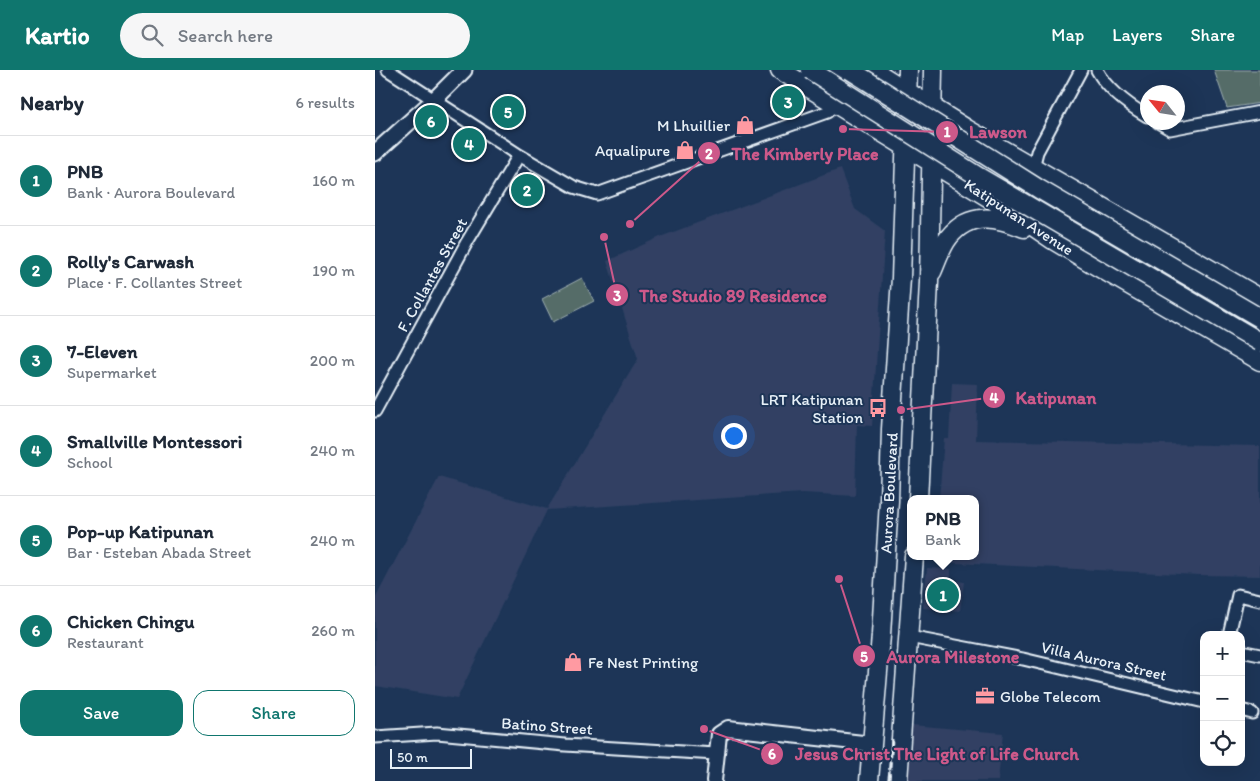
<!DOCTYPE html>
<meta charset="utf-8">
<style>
:root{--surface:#fff;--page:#f6f6f7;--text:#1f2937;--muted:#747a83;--line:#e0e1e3;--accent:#0f766e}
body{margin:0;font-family:Itim,sans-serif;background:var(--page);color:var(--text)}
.controls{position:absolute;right:15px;bottom:15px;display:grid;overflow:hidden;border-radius:10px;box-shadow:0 5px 20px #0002}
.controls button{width:45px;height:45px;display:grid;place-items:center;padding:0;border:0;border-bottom:1px solid var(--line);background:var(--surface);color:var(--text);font:25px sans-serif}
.compass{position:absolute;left:765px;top:15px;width:45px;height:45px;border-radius:50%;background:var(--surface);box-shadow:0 5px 20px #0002;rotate:300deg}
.scale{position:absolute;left:15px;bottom:12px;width:82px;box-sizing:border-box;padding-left:5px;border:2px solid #e8f1f8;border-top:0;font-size:14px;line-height:18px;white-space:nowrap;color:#e8f1f8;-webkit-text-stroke:4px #1d3557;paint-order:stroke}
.you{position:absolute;left:358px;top:365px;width:18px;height:18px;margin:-12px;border:4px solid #fff;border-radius:50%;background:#1a73e8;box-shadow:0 0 0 8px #1a73e833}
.badge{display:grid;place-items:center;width:32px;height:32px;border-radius:50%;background:var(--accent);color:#fff;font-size:16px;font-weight:700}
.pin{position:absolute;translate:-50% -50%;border:2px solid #fff;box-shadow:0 1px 5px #0006}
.popup{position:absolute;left:532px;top:425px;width:72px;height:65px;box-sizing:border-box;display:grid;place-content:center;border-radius:10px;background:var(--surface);filter:drop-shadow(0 1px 4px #0005);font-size:16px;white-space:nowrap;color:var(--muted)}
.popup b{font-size:19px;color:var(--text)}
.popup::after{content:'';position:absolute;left:50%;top:100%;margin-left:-10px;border:10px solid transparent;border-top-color:var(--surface)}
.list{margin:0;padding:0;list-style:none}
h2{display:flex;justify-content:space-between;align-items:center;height:65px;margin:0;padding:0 20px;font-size:21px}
h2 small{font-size:16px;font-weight:400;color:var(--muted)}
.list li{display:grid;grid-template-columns:32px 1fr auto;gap:15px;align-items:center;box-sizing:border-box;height:90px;padding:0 20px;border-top:1px solid var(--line)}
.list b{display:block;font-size:19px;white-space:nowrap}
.list p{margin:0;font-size:16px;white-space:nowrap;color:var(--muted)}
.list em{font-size:16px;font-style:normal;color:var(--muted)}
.actions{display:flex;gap:10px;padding:15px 20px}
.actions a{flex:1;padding:11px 0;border:1px solid var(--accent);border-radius:15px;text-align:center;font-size:18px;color:var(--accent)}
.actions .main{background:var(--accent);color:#fff}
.icon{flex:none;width:28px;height:28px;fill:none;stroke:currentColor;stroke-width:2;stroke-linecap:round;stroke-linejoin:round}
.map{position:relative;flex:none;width:885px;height:711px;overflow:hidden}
header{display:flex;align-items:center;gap:30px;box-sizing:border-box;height:70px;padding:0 25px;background:var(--accent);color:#fff}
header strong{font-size:24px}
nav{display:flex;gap:28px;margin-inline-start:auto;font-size:18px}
.search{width:350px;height:45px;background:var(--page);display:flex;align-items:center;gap:12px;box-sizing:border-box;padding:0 18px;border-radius:28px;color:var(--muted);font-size:19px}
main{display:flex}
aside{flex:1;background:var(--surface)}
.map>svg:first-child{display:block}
.built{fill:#304163}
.green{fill:#556c68;stroke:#9eaeb0}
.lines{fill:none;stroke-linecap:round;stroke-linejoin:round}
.minor-casing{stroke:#e8f1f8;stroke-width:15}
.tertiary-casing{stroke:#e8f1f8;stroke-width:18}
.secondary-casing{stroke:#e8f1f8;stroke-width:19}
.primary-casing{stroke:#e8f1f8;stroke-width:21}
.minor{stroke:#1d3557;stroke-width:11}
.tertiary{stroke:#1d3557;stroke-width:14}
.secondary{stroke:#1d3557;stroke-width:15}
.primary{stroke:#1d3557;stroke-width:18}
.rail{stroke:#e8f1f8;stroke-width:3;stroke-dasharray:8 4;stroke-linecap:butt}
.primary-bridge-casing{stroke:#e8f1f8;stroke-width:21;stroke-linecap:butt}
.primary-bridge{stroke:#1d3557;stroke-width:18}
.labels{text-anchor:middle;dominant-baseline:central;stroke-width:4;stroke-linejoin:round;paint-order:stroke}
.poi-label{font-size:16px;fill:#e8f1f8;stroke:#1d3557;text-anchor:end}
.street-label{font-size:16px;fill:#e8f1f8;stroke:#1d3557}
.leader{fill:none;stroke:#cd598a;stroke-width:2}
.callout-dot{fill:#cd598a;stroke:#1d3557;stroke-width:2}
.mark-label{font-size:15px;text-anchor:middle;font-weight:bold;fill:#fff}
.callout-label{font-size:18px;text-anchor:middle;font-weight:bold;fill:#cd598a;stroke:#1d3557;stroke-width:4;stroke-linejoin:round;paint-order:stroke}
</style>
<header>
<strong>Kartio</strong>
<div class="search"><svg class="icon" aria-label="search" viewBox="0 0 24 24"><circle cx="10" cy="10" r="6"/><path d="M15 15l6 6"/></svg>Search here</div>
<nav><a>Map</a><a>Layers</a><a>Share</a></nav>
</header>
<main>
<aside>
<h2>Nearby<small>6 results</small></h2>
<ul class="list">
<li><span class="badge">1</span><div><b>PNB</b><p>Bank · Aurora Boulevard</p></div><em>160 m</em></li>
<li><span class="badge">2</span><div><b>Rolly's Carwash</b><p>Place · F. Collantes Street</p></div><em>190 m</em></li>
<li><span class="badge">3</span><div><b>7-Eleven</b><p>Supermarket</p></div><em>200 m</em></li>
<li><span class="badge">4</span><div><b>Smallville Montessori</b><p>School</p></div><em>240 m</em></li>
<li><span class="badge">5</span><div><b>Pop-up Katipunan</b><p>Bar · Esteban Abada Street</p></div><em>240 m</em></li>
<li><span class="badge">6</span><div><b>Chicken Chingu</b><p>Restaurant</p></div><em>260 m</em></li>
</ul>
<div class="actions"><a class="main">Save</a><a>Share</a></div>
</aside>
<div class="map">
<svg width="885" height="711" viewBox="0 0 885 711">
<rect width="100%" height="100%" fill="#1d3557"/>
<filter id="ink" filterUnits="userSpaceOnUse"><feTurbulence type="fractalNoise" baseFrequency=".02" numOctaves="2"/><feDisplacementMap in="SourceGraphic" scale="10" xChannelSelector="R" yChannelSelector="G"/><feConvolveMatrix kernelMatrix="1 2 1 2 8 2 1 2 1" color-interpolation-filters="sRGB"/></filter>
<g filter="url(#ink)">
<path class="built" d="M465 99 480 139 510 161 497 356 482 355 480 426 428 423 172 440 82 629 0 616V529L64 407 172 439 263 289 232 191 285 167Z
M577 313 603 314 601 370 885 376V506L823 505 559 492V486H600V429H564L569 368H574Z
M552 498 576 499V510L589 512 585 541 548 538Z
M537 655 628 663 623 711H533Z"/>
<path class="green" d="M839 0H885V33L852 38Z
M207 208 219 231 178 252 167 229Z"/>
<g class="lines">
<g class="minor-casing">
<path id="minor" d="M13 0 144 85 199 117 222 124 452 42 461 33
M722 0C733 20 753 35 772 46
M783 52 795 59 885 42
M658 98 662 82 706 0
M0 341 92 172 144 85
M854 565 863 525 885 530
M534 567 648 589 829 632
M866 581 885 585
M866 640 877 643
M0 667 62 663 190 675 341 684"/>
</g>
<g class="tertiary-casing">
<path id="tertiary" d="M339 711 344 664 353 658 497 674"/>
</g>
<g class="secondary-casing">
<path id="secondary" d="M0 83 59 30 89 0"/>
</g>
<g class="primary-casing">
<path id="primary" d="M405 0 634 140 678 170 718 194 885 291
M498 0 592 59 885 228
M557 202C562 191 566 177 574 167 595 141 622 147 649 158
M543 429 554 212 558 0
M494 711 506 565 514 431 516 359 526 208 533 0
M523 711 539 486"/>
</g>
<use href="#minor" class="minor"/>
<use href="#tertiary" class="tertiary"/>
<use href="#secondary" class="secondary"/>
<use href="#primary" class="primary"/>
<path class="rail" d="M514 711 517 669"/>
<g class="primary-bridge-casing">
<path id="primary-bridge" d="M435 0 604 107 885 272
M475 0 664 119 885 248"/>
</g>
<use href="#primary-bridge" class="primary-bridge"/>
</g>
</g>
<defs>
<g id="shop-bare" transform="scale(1.5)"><path d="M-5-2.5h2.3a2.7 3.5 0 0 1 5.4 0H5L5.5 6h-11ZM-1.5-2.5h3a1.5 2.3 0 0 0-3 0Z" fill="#ff9aa2" stroke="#1d3557" stroke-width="2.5" paint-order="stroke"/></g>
<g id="bus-bare" transform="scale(1.5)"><path d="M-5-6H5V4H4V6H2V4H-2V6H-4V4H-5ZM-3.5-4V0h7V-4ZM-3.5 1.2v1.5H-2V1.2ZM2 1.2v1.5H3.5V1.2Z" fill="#ff9aa2" stroke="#1d3557" stroke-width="2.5" paint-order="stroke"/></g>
<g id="office-bare" transform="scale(1.5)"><path d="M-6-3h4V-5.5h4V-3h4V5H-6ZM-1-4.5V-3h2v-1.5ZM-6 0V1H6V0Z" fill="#ff9aa2" stroke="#1d3557" stroke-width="2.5" paint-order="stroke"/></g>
</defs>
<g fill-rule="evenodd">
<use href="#shop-bare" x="370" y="55"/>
<use href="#shop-bare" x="310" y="80"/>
<use href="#bus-bare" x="503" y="338"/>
<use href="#shop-bare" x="198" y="592"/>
<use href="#office-bare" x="610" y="626"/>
</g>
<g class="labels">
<g class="poi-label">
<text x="355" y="55">M Lhuillier</text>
<text x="295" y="80">Aqualipure</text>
<text x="488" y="329">LRT Katipunan<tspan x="488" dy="18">Station</tspan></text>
<text x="213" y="592" text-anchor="start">Fe Nest Printing</text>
<text x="625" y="626" text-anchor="start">Globe Telecom</text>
</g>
<g class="street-label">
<text transform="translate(644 147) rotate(33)">Katipunan Avenue</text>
<text transform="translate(57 205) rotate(-61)">F. Collantes Street</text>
<text transform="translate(514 423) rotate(-87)">Aurora Boulevard</text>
<text transform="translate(729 591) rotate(13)">Villa Aurora Street</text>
<text transform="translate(172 656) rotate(4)">Batino Street</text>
</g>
</g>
<path class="leader" d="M468 59L572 62M255 154L334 83M229 167L242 225M526 340L619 327M464 509L489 586M329 659L397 684"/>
<g class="callout-dot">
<circle cx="468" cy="59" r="5"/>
<circle cx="255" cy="154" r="5"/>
<circle cx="229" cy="167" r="5"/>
<circle cx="526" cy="340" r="5"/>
<circle cx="464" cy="509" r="5"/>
<circle cx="329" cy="659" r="5"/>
<circle cx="572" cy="62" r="12"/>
<circle cx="334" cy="83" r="12"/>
<circle cx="242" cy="225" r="12"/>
<circle cx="619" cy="327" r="12"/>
<circle cx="489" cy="586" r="12"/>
<circle cx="397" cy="684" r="12"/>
</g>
<g class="mark-label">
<text x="572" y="67">1</text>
<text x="334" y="89">2</text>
<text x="242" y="231">3</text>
<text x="619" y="333">4</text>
<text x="489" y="592">5</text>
<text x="397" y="689">6</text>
</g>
<g class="callout-label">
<text x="623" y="68">Lawson</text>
<text x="430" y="90">The Kimberly Place</text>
<text x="358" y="232">The Studio 89 Residence</text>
<text x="681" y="334">Katipunan</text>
<text x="578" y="593">Aurora Milestone</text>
<text x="562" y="690">Jesus Christ The Light of Life Church</text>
</g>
</svg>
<div class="controls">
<button>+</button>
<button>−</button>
<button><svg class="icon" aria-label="locate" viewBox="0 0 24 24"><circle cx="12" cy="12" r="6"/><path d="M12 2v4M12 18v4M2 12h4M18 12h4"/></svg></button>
</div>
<svg class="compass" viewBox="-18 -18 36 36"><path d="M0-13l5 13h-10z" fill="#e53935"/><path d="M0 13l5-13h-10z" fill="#747a83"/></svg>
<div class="scale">50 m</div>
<div class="you"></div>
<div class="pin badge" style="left:568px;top:525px">1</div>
<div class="popup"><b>PNB</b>Bank</div>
<div class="pin badge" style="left:152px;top:120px">2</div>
<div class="pin badge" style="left:413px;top:32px">3</div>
<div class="pin badge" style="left:94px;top:74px">4</div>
<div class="pin badge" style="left:133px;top:42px">5</div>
<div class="pin badge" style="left:56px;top:51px">6</div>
</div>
</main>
